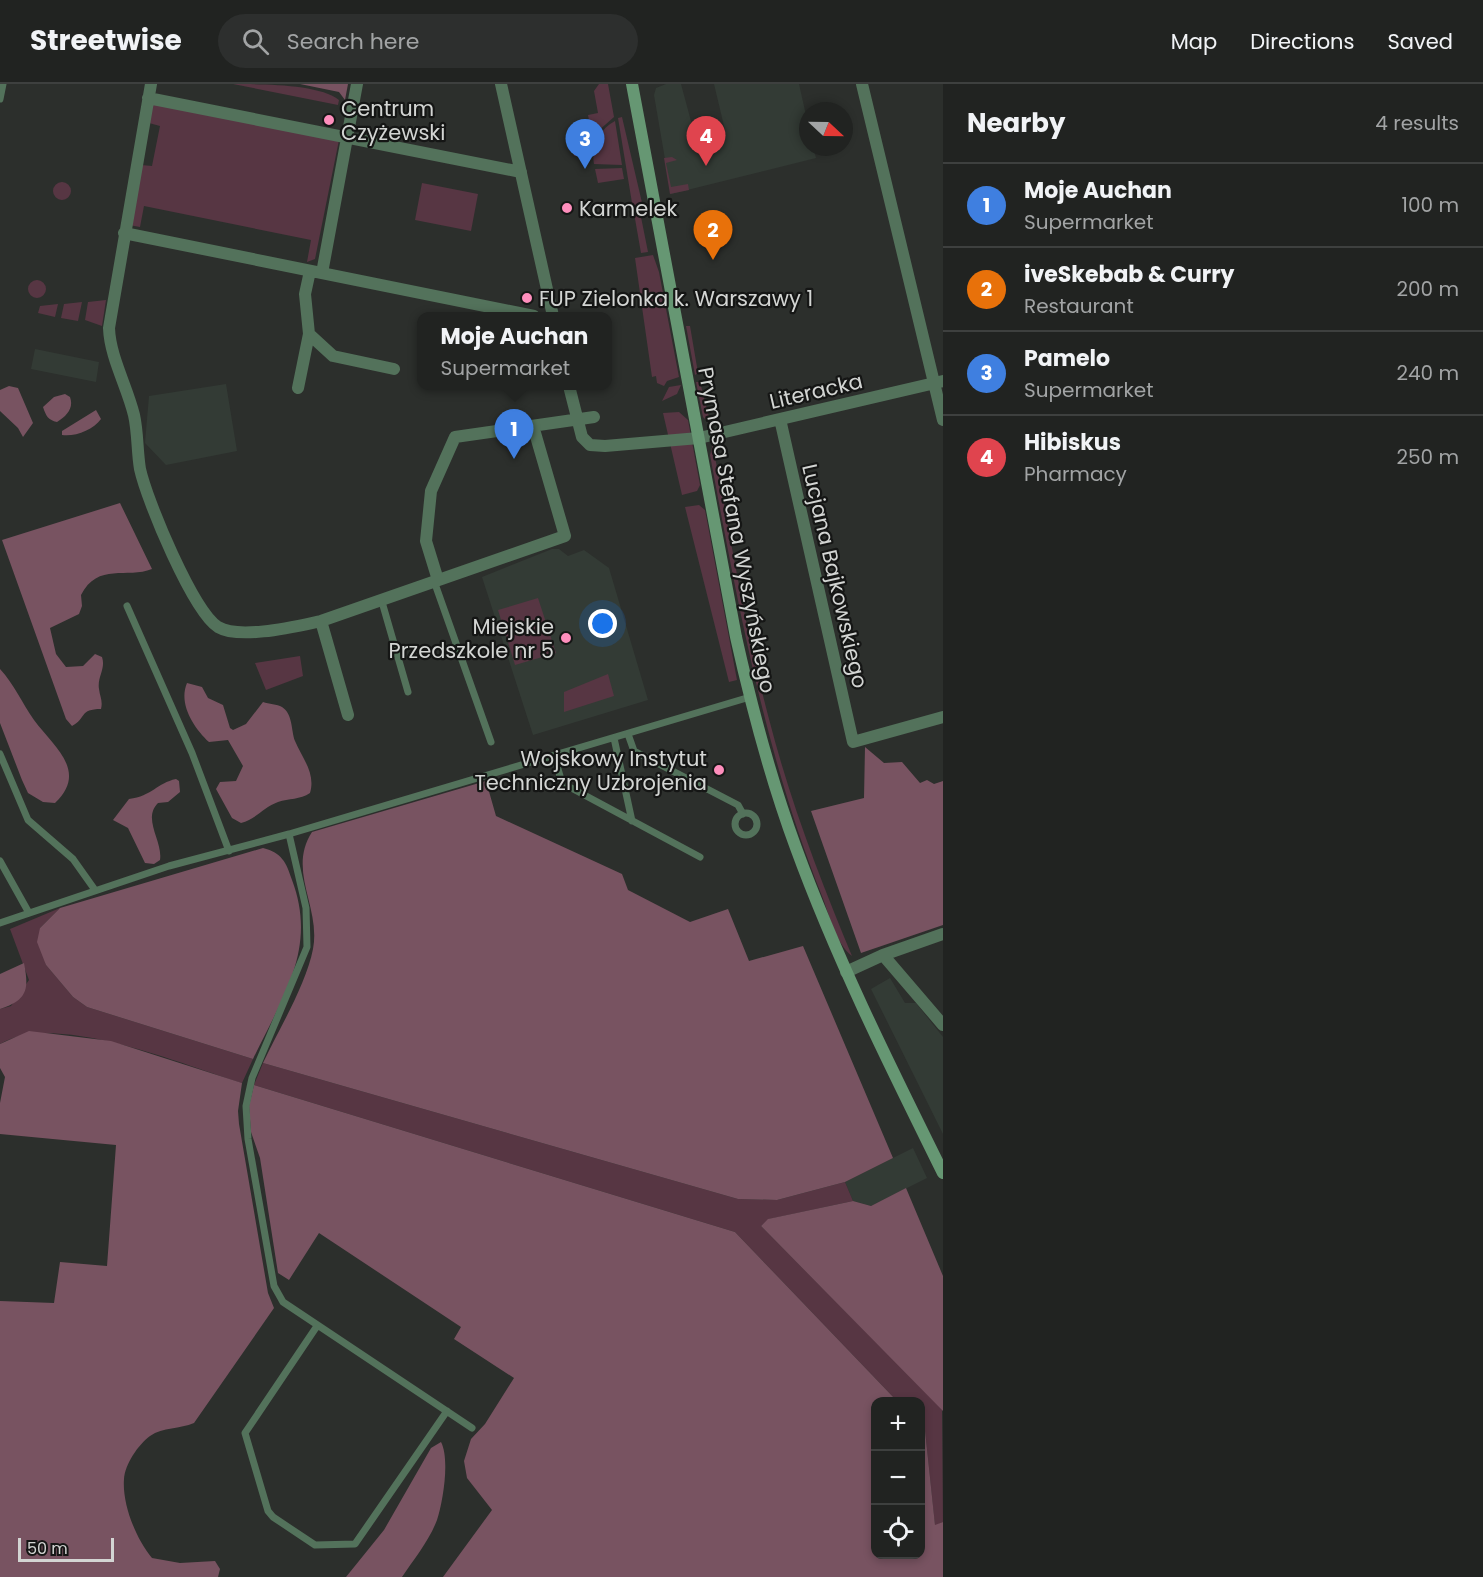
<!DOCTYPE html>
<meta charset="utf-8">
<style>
:root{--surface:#212321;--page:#2d2f2e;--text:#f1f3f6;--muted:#a2a4a5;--line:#3e403f;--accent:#b45309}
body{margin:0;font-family:Poppins,sans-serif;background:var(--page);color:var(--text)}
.controls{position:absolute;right:18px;bottom:18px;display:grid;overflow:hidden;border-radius:12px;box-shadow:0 3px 9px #0003}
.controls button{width:54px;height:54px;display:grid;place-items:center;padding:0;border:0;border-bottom:2px solid var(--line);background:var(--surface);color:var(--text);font:30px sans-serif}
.compass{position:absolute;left:799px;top:18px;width:54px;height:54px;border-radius:50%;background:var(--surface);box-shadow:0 3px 9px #0003;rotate:112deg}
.scale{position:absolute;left:18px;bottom:15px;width:96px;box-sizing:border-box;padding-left:6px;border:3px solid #d3d5d3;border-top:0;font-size:16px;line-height:21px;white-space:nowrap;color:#d3d5d3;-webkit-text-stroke:4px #151615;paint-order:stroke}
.you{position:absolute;left:603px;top:540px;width:21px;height:21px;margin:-15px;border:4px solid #fff;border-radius:50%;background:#1a73e8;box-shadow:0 0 0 9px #1a73e833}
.badge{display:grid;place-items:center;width:39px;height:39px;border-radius:50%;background:var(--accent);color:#fff;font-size:20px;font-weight:700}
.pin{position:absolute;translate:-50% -50px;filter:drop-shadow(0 2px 3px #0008)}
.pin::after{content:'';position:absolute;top:32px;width:21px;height:18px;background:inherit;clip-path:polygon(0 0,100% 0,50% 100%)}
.popup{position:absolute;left:417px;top:228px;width:195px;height:78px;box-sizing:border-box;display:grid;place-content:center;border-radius:12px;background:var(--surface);filter:drop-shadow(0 2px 4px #0005);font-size:20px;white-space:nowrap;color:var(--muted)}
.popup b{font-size:22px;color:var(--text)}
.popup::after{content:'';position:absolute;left:50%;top:100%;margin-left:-12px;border:12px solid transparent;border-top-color:var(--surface)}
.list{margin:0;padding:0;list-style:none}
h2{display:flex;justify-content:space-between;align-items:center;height:78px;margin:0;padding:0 24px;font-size:26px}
h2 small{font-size:20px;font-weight:400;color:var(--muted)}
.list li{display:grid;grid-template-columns:39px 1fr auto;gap:18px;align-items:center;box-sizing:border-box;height:84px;padding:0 24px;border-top:2px solid var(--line)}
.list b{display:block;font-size:22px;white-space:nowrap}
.list p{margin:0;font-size:20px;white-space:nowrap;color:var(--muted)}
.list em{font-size:20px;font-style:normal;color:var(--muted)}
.icon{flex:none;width:33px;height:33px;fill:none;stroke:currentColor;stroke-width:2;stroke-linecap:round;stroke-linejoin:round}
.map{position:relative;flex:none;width:943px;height:1493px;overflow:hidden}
header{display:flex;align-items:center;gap:36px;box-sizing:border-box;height:84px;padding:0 30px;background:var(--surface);border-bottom:2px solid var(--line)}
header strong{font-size:28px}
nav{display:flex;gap:33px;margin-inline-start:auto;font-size:21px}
.search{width:420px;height:54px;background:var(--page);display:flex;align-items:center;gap:15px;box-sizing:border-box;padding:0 21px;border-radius:33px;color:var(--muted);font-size:22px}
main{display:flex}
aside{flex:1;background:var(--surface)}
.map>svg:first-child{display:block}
.built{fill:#333b35}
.green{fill:#573643}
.forest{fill:#785361}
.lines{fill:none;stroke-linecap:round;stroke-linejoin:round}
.lane{stroke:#53725b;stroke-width:7}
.street{stroke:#53725b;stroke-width:12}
.secondary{stroke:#669773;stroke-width:12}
.poi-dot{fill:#fe8ebc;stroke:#151615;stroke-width:2}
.labels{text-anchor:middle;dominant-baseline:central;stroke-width:4.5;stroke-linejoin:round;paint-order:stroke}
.poi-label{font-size:21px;fill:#d3d5d3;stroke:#151615;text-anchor:start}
.street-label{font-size:21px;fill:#d3d5d3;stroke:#151615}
</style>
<header>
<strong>Streetwise</strong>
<div class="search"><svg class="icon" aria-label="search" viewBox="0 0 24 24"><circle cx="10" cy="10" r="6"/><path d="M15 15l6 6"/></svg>Search here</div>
<nav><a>Map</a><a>Directions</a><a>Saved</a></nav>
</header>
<main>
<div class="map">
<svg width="943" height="1493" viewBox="0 0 943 1493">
<rect width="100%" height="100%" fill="#2c2f2c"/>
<path class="built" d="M666 0H681L695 52 725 46 714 0H799L808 40V63H813L816 74 671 110 654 11 656 4Z
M35 265 99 278 96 298 31 285Z
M226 300 237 367 166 381 145 359 149 312Z
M552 465H559L568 472 584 466 609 484 648 616 533 651 482 493Z
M890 894 905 919H916L943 953V1050L871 905Z
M913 1064 927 1094 871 1122 853 1117 845 1098Z"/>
<path class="green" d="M233 0C262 0 320 0 339 16L338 21Z
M599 0H608L614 33 597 48 596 41H590L588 31 598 29 594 7Z
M152 20 339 56 315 175 307 178 311 156 144 122 140 143 129 141 141 81 152 82 160 42 149 39Z
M622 33 643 123 633 125 618 34Z
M615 37 622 81 594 80C591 64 599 45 615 37Z
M576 53 579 66 593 64 590 72H574L570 54Z
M672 73 677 76 666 79 671 103 688 100 689 106 670 110 664 74Z
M622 84 624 95 598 99 595 85Z
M53 107a9 9 0 1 1 18 0a9 9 0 1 1-18 0Z
M422 99 478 110 471 147 415 136Z
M640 128 648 168 641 169 634 129Z
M653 171 659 188 679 293 667 297 664 302 657 299 656 292 652 293 635 174Z
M28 205a9 9 0 1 1 18 0a9 9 0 1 1-18 0Z
M106 216 102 242 85 236 88 218Z
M82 218 78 237 61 234 64 220Z
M58 220 55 233 38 229 40 222Z
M686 242H690L698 289 695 291Z
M696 298H700L711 341 703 333Z
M681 301 677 310 662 317 669 303Z
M679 328 688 336 700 401 697 407 682 411 663 329Z
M714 356 713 363C731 454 745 546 769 635 790 717 820 795 852 872 836 860 829 830 822 812 765 670 738 521 710 371Z
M699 421 705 426 737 596 729 598 685 423Z
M538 514 556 569 515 581 498 526Z
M300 572 303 592 266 606 255 579Z
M608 590 614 612 564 628V608Z
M60 824 40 844 46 881 73 913 87 923 253 975 242 999C184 981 54 926 0 960V925L11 922 29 896 10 845Z
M263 979 738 1115 777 1116 845 1098 853 1117 769 1135 761 1142 942 1325 943 1438 935 1442 925 1346 921 1341 920 1318 897 1317 735 1148 254 1001Z"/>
<path class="forest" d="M300 0H348L345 16 339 8Z
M9 302 18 304 33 339 23 353 18 344 0 327V306Z
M65 310 70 313C74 324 67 332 57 338 48 336 46 332 43 323L54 313Z
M96 326 101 335C93 346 75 353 62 351V347Z
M120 419 152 485C127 495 98 478 81 511L82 522 79 530 50 544 56 570 66 583 83 582 95 570 102 573C106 585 97 593 99 605 100 613 103 617 101 625 79 625 87 634 72 642L66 635 2 456Z
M0 585C14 600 22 619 34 636 53 662 89 687 55 719L43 718 28 709 22 696 0 639Z
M187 599 202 603 208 614 223 621 230 644 233 646 246 640 263 618C269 620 277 620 282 623 293 630 291 646 295 657 302 674 316 689 310 709 300 716 289 714 278 718 264 723 256 735 241 739L232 734 216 705 220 698 236 697 243 682 228 656 209 658C194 644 178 620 187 599Z
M865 663 884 679 902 678 920 699 927 696 934 700 943 697V841L861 869 811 727 864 714Z
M176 695 179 697 180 708 168 718 158 719C142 735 163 757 160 776L154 780 145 779 128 744 113 736 129 715C152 712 157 699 176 695Z
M486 697 496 732 622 790 628 806 690 838 728 825 749 877 803 862 893 1074 845 1098 777 1116 738 1115 263 979C279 945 306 901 313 865 321 823 287 787 312 748Z
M263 764C282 769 286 778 292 796 318 865 282 914 253 975L87 923 73 913 46 881 37 858 40 844 60 824Z
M24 879C29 905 28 916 0 925V890Z
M29 947 111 957 242 999 238 1027 239 1040 268 1209 274 1224 194 1339C180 1345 163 1343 150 1352 138 1361 125 1380 124 1395 122 1420 136 1455 152 1474L180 1479 215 1477 220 1485 218 1493H0V1217L54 1219 60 1178 107 1182 116 1061 0 1050V1019L5 993 0 984V960Z
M254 1001 735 1148 897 1317 876 1318V1470H920L921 1341 925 1346 935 1441 943 1438V1493H443L492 1426 467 1394 464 1377 471 1355 485 1340 514 1294 454 1255 461 1243 319 1149 289 1196 278 1189 260 1074 251 1048 249 1022Z
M906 1104 943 1192V1327L761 1142 768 1135 853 1117 871 1122Z
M441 1358C450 1375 443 1418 437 1436 429 1457 414 1475 402 1493H346L384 1446 431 1364Z"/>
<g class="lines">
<path class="lane" d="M0 15 3 0
M434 497 491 658
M382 518 408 608
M127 522 192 669 229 767
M628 650 634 667 738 721 743 730
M614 654 632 737
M0 670 28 736 73 775 95 806
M554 671 562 699 700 773
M735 740a11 11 0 1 1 22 0a11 11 0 1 1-22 0Z
M289 750 306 824 307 863 252 994 246 1022 248 1055 274 1202 283 1218 472 1344
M0 777 29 829
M0 839 169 782 289 750 750 613
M317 1242 245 1349 268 1427 273 1433 315 1461 355 1460 447 1327"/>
<path class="street" d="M151 0 109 244C110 273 127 302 134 331 138 349 137 367 140 385 147 417 193 527 218 543 240 556 297 542 321 537L565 452 533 342
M501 0 553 232
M862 0 943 336
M148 14 521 88
M124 149 534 232
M310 187 305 210 309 250 333 272 394 285
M322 189 357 0
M569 302 582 353 590 361 605 362 699 354 943 297
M298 304 309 250
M780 335 853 658 943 633
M438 496 426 457 431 407 455 353 594 333
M321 537 348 631
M883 871 943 941
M846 888 883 871 943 850"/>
<path class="secondary" d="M632 0 736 553C752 625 771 696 796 764 837 876 890 982 943 1089"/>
</g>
<g class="poi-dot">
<circle cx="329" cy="36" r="6"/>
<circle cx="567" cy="124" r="6"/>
<circle cx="527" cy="214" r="6"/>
<circle cx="566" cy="554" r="6"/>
<circle cx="719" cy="686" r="6"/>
</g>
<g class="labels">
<g class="poi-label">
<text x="341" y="24">Centrum<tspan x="341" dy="24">Czyżewski</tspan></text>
<text x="579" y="124">Karmelek</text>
<text x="539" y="214">FUP Zielonka k. Warszawy 1</text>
<text x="554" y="542" text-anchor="end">Miejskie<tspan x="554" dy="24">Przedszkole nr 5</tspan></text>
<text x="707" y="674" text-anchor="end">Wojskowy Instytut<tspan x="707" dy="24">Techniczny Uzbrojenia</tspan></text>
</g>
<g class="street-label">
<text transform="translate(816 307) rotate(-13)">Literacka</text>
<text transform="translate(737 446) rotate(79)">Prymasa Stefana Wyszyńskiego</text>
<text transform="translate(835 492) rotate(77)">Lucjana Bajkowskiego</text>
</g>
</g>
</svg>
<div class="controls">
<button>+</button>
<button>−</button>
<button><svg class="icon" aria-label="locate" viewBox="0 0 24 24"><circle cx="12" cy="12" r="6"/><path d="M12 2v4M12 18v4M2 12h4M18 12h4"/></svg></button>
</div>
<svg class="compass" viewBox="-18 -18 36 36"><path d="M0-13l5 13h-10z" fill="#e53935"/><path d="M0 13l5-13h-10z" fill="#a2a4a5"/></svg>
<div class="scale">50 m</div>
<div class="you"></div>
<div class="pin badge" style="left:514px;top:375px;background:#3f7fe0">1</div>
<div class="popup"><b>Moje Auchan</b>Supermarket</div>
<div class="pin badge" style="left:713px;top:176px;background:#e8710a">2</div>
<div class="pin badge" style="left:585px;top:85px;background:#3f7fe0">3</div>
<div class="pin badge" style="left:706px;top:82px;background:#e0444e">4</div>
</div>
<aside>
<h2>Nearby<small>4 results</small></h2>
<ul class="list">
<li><span class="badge" style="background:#3f7fe0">1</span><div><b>Moje Auchan</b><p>Supermarket</p></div><em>100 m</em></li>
<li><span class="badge" style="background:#e8710a">2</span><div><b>iveSkebab &amp; Curry</b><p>Restaurant</p></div><em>200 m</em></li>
<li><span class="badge" style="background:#3f7fe0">3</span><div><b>Pamelo</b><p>Supermarket</p></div><em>240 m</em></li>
<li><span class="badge" style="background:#e0444e">4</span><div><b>Hibiskus</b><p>Pharmacy</p></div><em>250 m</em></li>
</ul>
</aside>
</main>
